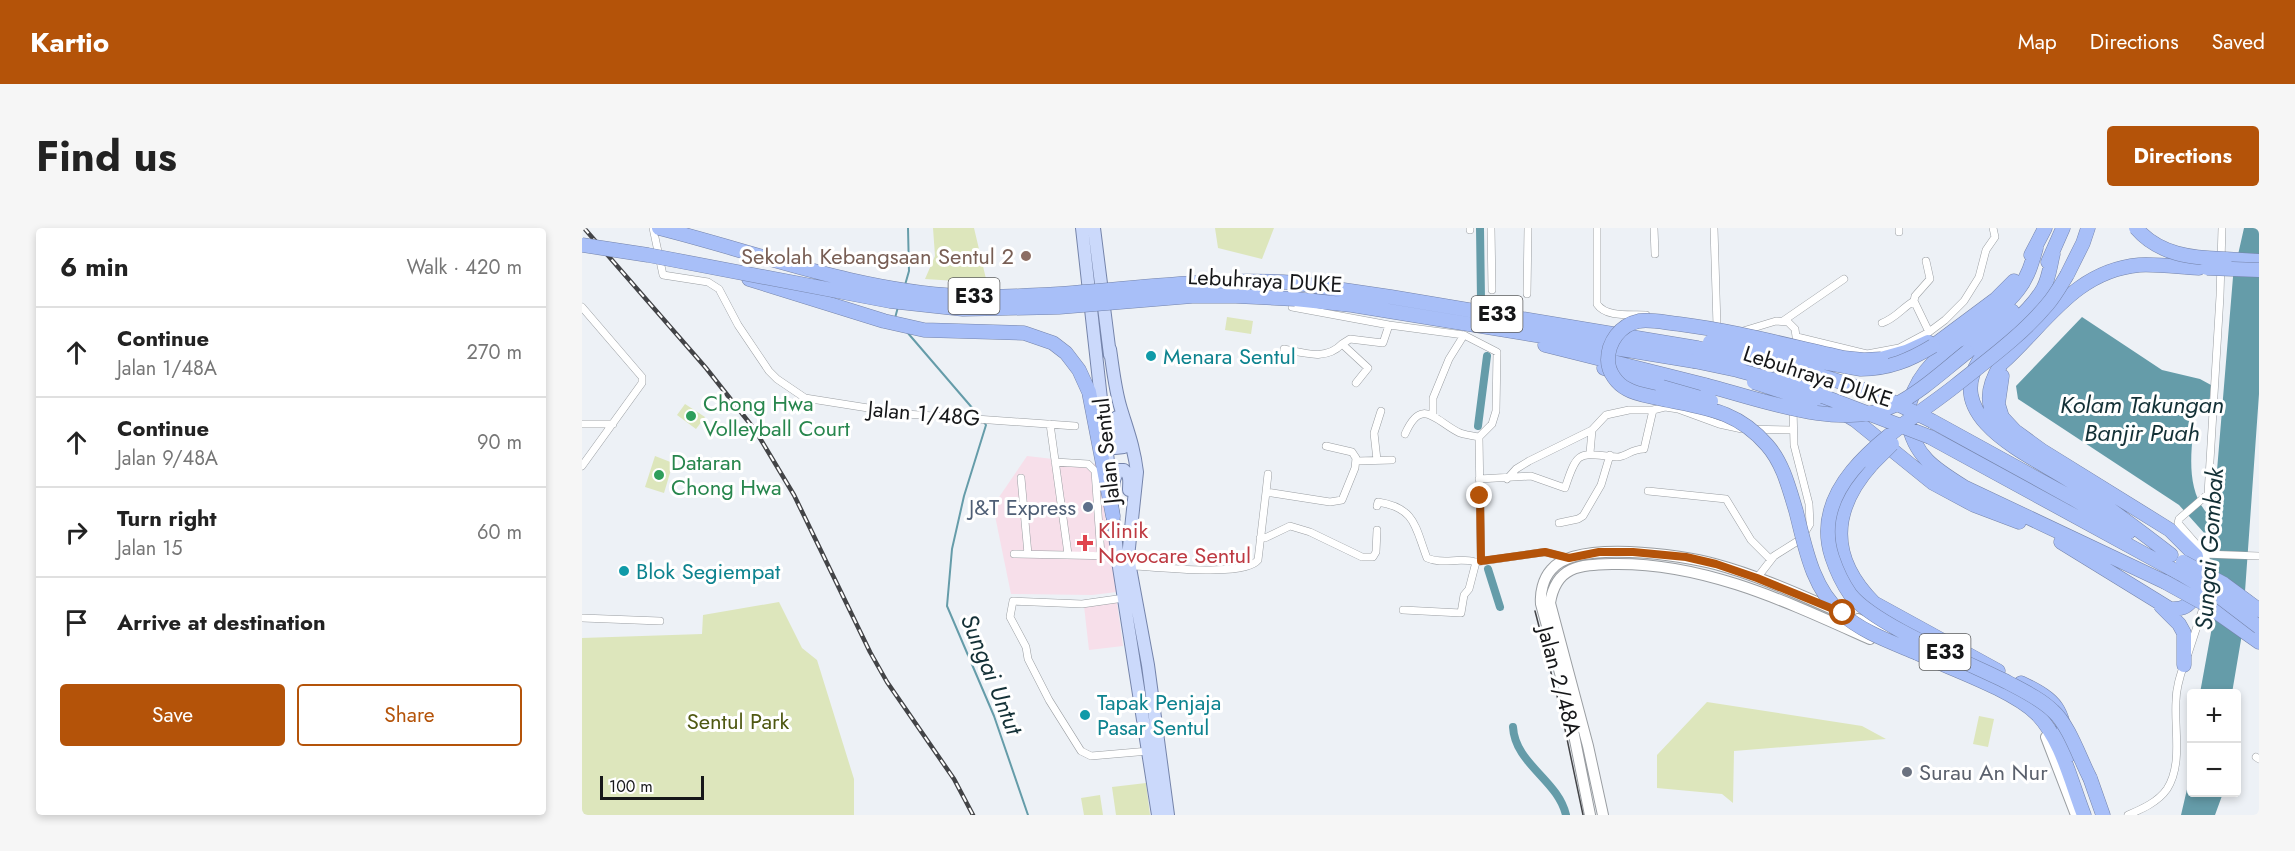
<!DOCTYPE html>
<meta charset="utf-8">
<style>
:root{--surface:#fff;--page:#f6f6f6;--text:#222;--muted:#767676;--line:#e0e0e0;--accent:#b45309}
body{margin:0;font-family:Jost,sans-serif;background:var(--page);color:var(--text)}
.controls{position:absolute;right:18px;bottom:18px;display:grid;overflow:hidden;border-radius:6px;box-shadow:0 3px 9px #0003}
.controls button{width:54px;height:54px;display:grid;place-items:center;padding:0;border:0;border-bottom:2px solid var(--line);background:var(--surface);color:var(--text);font:30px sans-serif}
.scale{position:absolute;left:18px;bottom:15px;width:104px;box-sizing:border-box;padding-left:6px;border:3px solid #161719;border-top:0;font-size:16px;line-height:21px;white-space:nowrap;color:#161719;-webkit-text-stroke:4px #fff;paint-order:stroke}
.stop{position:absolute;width:18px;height:18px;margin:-14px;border:4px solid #b45309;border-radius:50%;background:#fff}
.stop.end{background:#b45309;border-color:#fff;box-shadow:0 2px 6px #0008}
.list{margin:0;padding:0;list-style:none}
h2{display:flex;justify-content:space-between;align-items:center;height:78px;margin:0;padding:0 24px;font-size:26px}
h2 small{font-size:20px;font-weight:400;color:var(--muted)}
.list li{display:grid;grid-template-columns:39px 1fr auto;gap:18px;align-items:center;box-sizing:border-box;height:90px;padding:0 24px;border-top:2px solid var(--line)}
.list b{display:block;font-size:22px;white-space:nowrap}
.list p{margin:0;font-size:20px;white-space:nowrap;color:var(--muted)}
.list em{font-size:20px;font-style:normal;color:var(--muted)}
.actions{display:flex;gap:12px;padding:18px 24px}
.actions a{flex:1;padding:14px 0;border:2px solid var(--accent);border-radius:6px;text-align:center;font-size:21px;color:var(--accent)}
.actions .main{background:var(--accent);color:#fff}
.icon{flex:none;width:33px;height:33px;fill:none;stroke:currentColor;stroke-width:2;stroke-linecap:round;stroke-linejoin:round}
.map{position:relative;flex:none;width:1677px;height:587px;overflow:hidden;border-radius:6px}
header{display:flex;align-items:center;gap:36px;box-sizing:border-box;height:84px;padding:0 30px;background:var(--accent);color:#fff}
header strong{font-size:28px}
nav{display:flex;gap:33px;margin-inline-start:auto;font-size:21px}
.intro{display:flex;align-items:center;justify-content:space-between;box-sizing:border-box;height:144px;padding:0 36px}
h1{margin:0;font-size:42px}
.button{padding:15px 27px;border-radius:6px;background:var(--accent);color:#fff;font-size:21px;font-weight:700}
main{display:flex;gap:36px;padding:0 36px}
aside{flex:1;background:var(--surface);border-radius:6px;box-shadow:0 3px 9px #0003}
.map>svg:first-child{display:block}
.commercial{fill:#f7dfea}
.green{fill:#dde6bc}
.water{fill:#659ca9}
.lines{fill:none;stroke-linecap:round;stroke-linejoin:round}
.stream{stroke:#659ca9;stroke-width:2}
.canal{stroke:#659ca9;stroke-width:8}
.minor-casing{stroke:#9a9ea2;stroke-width:8}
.secondary-casing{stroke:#9a9ea2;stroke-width:12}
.primary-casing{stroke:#7584aa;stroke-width:14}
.motorway-casing{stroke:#7584aa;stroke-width:15}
.minor{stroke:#fff;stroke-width:7}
.secondary{stroke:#fff;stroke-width:10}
.primary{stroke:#cbd9fb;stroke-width:12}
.motorway{stroke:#a8bff8;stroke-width:14}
.tram{stroke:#434447;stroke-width:1.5}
.rail-casing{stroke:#434447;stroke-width:4.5}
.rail{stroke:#fff;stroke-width:2;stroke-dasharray:7;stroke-linecap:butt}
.motorway-bridge-casing{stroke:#7584aa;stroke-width:15;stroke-linecap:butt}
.motorway-bridge{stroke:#a8bff8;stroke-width:14}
.route{stroke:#b45309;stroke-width:8}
.education-dot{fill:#8d6e63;stroke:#fff;stroke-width:2}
.culture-dot{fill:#0f9aa8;stroke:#fff;stroke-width:2}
.leisure-dot{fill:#2e9e5b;stroke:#fff;stroke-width:2}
.service-dot{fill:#5c6f8a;stroke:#fff;stroke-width:2}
.health-dot{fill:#e0444e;stroke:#fff;stroke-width:2}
.worship-dot{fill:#6b7280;stroke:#fff;stroke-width:2}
.labels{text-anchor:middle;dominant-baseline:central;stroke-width:6;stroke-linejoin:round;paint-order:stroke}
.shield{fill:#fff;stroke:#5c5d5e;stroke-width:1.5}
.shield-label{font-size:21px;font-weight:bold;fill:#161719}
.education-label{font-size:22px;fill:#785e54;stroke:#fff;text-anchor:end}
.street-label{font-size:22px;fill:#161719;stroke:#fff}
.culture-label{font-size:22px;fill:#0d838f;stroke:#fff;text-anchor:start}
.leisure-label{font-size:22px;fill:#27864d;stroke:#fff;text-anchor:start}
.service-label{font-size:22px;fill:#4e5e75;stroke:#fff;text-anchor:end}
.health-label{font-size:22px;fill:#be3a42;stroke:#fff;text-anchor:start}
.park-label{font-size:22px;fill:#4f5812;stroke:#fff}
.worship-label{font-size:22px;fill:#5b616d;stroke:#fff;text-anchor:start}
.water-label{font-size:24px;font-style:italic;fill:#133036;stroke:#fff}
</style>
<header>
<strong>Kartio</strong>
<nav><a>Map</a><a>Directions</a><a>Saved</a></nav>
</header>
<div class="intro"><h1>Find us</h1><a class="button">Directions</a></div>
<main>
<aside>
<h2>6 min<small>Walk · 420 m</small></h2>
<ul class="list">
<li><svg class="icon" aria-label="ahead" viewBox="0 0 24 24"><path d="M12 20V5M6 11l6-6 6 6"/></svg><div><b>Continue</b><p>Jalan 1/48A</p></div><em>270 m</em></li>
<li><svg class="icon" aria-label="ahead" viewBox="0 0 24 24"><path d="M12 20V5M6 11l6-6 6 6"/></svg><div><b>Continue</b><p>Jalan 9/48A</p></div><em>90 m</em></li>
<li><svg class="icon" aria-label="right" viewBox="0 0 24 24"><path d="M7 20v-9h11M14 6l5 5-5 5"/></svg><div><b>Turn right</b><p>Jalan 15</p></div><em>60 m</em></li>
<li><svg class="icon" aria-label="arrive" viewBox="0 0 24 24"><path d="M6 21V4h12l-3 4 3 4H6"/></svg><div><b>Arrive at destination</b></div></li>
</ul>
<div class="actions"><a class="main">Save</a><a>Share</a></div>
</aside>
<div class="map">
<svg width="1677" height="587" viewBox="0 0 1677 587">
<rect width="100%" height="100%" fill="#edf1f6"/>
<path class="commercial" d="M445 228 515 236 535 364 510 367 429 366 411 278Z
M535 374 541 418 507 422 502 378Z"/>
<path class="green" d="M351 0H392L405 55 343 51 353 28Z
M633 0H692L680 31 636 20Z
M645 89 671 93 669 106 643 102Z
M103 176 123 189 114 201 95 187Z
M73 228 91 235 82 265 63 259Z
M197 374 220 420 235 432 272 551V587H0V410L120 406 121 387Z
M1125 474 1280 498 1304 511 1152 523 1151 575 1140 566 1075 560V527Z
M1397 488 1412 491 1406 519 1391 516Z
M564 555 568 587H534L530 559Z
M518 567 521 587H502L499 570Z"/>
<path class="water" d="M1662 0H1677V166L1660 406 1650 465H1618L1632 388 1627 316 1624 307 1597 277 1436 171 1434 158 1500 89 1580 142 1618 151 1629 157 1627 180H1614C1610 217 1600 265 1631 291L1651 49Z
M1609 544 1610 564 1641 565 1633 587H1599Z"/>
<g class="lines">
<path class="stream" d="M323 57 327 43 326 0
M313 90 316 79
M325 104 398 189
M401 193 404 197 382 268 370 321 365 378 412 488 446 587"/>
<path class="canal" d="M898 0 899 71
M896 198 905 128
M906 341 918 379
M931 499C933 536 976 552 984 587"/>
<g class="minor-casing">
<path id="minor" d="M71 0 81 47 126 54 137 61 156 97 187 143 195 151 223 170 324 186 493 198
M888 0V2
M909 0 910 62
M1015 0V76C1024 90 1049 86 1064 87
M1072 0 1073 26
M1132 0 1135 98
M1317 4V0
M1344 33 1348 51 1333 68 1332 73 1347 104
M945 66 946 0
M0 79 60 149V155L0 238
M710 79 807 97 882 107
M1201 93 1262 51
M1300 95C1314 90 1320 80 1332 73
M1161 103 1194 93 1206 94 1213 101 1215 116
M1215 109 1285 126 1317 120 1347 104 1363 92 1382 73 1397 49 1404 22 1413 9 1411 0
M760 116 768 111 801 115 807 97
M702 121C722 125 744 133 760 116L786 140 774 155
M851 188V170L867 131 882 107 915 124 914 183 910 196 897 209 899 333
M0 196H31
M468 196 486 326
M823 206C840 167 854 194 878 205 884 207 891 208 897 209
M1008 225 1010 202
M795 232 792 205 799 183
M775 233 810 232
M473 234 506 236 513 243 519 327
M439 250 446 326
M897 251 949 248 983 260C996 220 997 226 1035 229 1044 229 1049 221 1062 221L1071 182
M925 251 934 241 947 233 1010 202 1024 187 1047 182H1071L1083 179 1096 181 1137 196 1160 201 1211 202
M1066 263 1144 271 1169 312 1189 332
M684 264 686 246
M795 278 796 274C834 280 833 299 845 330 860 337 878 329 893 334
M977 295 996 291 1001 288 1019 257 1028 227
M678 310H683L708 298 728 304 780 329H791L794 324 795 302
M432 326 535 328
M1622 326 1677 328
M1624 331 1616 318 1596 295 1597 291 1626 266 1638 68 1640 0
M548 338C572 338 662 350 676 332L684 264 748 274 760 272 773 240 774 230 770 224 744 218
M1175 350 1192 328 1219 311 1228 296 1227 276 1212 217 1211 180
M542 370 500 376 431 373 428 389 444 419 446 431 467 472 499 523 509 528 567 523
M821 382 879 385 882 367 887 361 894 334 963 324 986 330
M0 390 78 393
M1606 426 1620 383
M1674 529 1677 531
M1546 587C1560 581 1576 574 1585 561 1601 536 1592 501 1594 473 1594 460 1598 448 1602 436"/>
</g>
<g class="secondary-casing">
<path id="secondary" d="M1276 391 1327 414
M1464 509 1494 587
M1008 587 984 467 959 376C958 365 961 351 969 342 993 311 1100 327 1133 336 1174 347 1214 365 1253 382
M1021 587 1006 518 968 375C974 338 997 337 1030 336 1122 334 1205 374 1288 411"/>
</g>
<g class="primary-casing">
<path id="primary" d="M500 0 526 234
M512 0 528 127
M528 121C531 141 533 162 539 181 546 204 552 219 555 244L546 329 566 437 586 587
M529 204 533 220 542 219 541 212 535 189
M531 274 532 252 536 242H542C549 248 547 254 547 262
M530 279 536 333 576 587"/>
</g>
<g class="motorway-casing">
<path id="motorway" d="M1471 26C1468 38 1467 51 1461 61 1445 89 1414 105 1397 133 1360 193 1453 229 1490 254 1524 278 1557 302 1589 327
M1449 27 1463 0
M1643 31 1677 33
M1466 34 1481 0
M1485 47 1501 15 1506 0
M167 51 302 93 342 102 442 105 471 115 484 125 497 142 507 164 531 288
M714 55 809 69 1115 120
M713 71 770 77 1112 133
M963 117 1123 157
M1351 118 1414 71 1432 53
M1385 124 1430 83
M1299 131 1324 124 1346 114
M1022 140 1080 159
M1420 148 1416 176 1420 189 1433 203 1459 222 1588 302 1614 328
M1230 173 1258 183 1273 192 1351 255 1392 277 1437 294
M1328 174C1343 120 1404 103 1436 62 1446 49 1450 35 1454 20
M1326 193C1332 228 1353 241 1382 259L1583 354
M1350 193 1490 270 1547 304
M1423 206C1404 180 1402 164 1419 136 1463 97 1492 43 1557 37 1577 36 1597 39 1617 40
M1348 209 1599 346
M1290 236C1248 283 1248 331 1292 375L1416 443
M1479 314 1588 381C1599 381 1604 380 1610 372
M1623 376 1677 414
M1579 378 1597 396 1602 405V437
M1335 425C1369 441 1429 461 1455 486 1480 512 1489 554 1502 587
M1439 455C1481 475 1479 483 1487 527
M1508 550 1521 587"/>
</g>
<use href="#minor" class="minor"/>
<use href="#secondary" class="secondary"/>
<use href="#primary" class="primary"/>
<use href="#motorway" class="motorway"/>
<path class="tram" d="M953 383 980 487 1001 587"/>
<g class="rail-casing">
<path id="rail" d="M2 0 124 140 173 202 212 267 288 424 305 454 372 551 391 587"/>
</g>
<use href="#rail" class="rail"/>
<g class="motorway-bridge-casing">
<path id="motorway-bridge" d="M77 0C176 25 275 63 378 68 491 73 602 46 714 55
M1554 0C1577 27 1610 30 1643 31
M0 17 66 27 308 73 381 81 477 79 610 68H654L713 71
M1625 40 1677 42
M1485 47C1479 57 1473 68 1465 77 1439 108 1404 133 1373 158 1323 198 1224 250 1250 329 1254 341 1261 356 1268 366 1292 397 1387 435 1425 454 1440 462 1459 471 1471 483 1487 497 1498 531 1508 550
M1128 114 1279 141C1307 141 1328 132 1351 118
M1115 120C1173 131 1232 143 1288 164 1309 172 1329 183 1350 193
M1299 131 1282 132 1262 130C1207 118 1153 103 1097 96 1085 95 1069 91 1057 93 1038 97 1026 114 1026 132 1026 144 1035 156 1045 161 1055 167 1069 168 1080 171 1123 180 1155 182 1185 217 1201 235 1207 260 1214 283 1223 318 1230 360 1259 385 1280 404 1309 414 1335 425
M1112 133 1155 142 1214 158 1348 209
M1172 154 1230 173
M1123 157C1177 171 1259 203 1311 178 1339 164 1361 143 1385 124
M1080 159 1129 173
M1290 236 1310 216
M1601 334 1642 356 1677 382
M1599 346 1639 370 1677 399
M1583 354 1623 376"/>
</g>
<use href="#motorway-bridge" class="motorway-bridge"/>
</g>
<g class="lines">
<path class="route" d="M898 268 899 333 963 324 987 330 1017 324H1051L1104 329 1134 336 1175 350 1261 385"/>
</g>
<circle class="education-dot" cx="444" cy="28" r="6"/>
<g class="culture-dot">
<circle cx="569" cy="128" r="6"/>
<circle cx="42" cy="343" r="6"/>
<circle cx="503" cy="487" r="6"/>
</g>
<g class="leisure-dot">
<circle cx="109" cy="188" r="6"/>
<circle cx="77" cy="247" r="6"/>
</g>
<circle class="service-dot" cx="506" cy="279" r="6"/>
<path class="health-dot" d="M500 306h6v6h6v6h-6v6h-6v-6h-6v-6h6z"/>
<circle class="worship-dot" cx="1325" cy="544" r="6"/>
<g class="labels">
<g class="shield">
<rect x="366.5" y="50" width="51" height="36" rx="4.5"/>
<rect x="889.5" y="68" width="51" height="36" rx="4.5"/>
<rect x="1337.5" y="406" width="51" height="36" rx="4.5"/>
</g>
<g class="shield-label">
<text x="392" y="68">E33</text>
<text x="915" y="86">E33</text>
<text x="1363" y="424">E33</text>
</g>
<g class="education-label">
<text x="432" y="28">Sekolah Kebangsaan Sentul 2</text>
</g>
<g class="street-label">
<text transform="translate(683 52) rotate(3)">Lebuhraya DUKE</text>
<text transform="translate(1236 148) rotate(18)">Lebuhraya DUKE</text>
<text transform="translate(342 185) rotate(5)">Jalan 1/48G</text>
<text transform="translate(524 223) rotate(-96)">Jalan Sentul</text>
<text transform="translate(978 453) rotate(75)">Jalan 2/48A</text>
</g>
<g class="culture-label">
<text x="581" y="128">Menara Sentul</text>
<text x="54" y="343">Blok Segiempat</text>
<text x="515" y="474">Tapak Penjaja<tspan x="515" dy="25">Pasar Sentul</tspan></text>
</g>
<g class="leisure-label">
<text x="121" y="175">Chong Hwa<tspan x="121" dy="25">Volleyball Court</tspan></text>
<text x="89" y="234">Dataran<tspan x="89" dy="25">Chong Hwa</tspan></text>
</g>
<g class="service-label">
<text x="494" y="279">J&amp;T Express</text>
</g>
<g class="health-label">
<text x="516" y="302">Klinik<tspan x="516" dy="25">Novocare Sentul</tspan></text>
</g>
<g class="park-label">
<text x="156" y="493">Sentul Park</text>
</g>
<g class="worship-label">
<text x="1337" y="544">Surau An Nur</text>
</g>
<g class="water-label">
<text x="1560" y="176">Kolam Takungan<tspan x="1560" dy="28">Banjir Puah</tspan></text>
<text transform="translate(1627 321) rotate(-86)">Sungai Gombak</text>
<text transform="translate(410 446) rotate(68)">Sungai Untut</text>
</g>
</g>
</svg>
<div class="controls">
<button>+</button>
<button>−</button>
</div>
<div class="scale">100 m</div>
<div class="stop" style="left:1261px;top:385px"></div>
<div class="stop end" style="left:898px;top:268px"></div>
</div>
</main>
